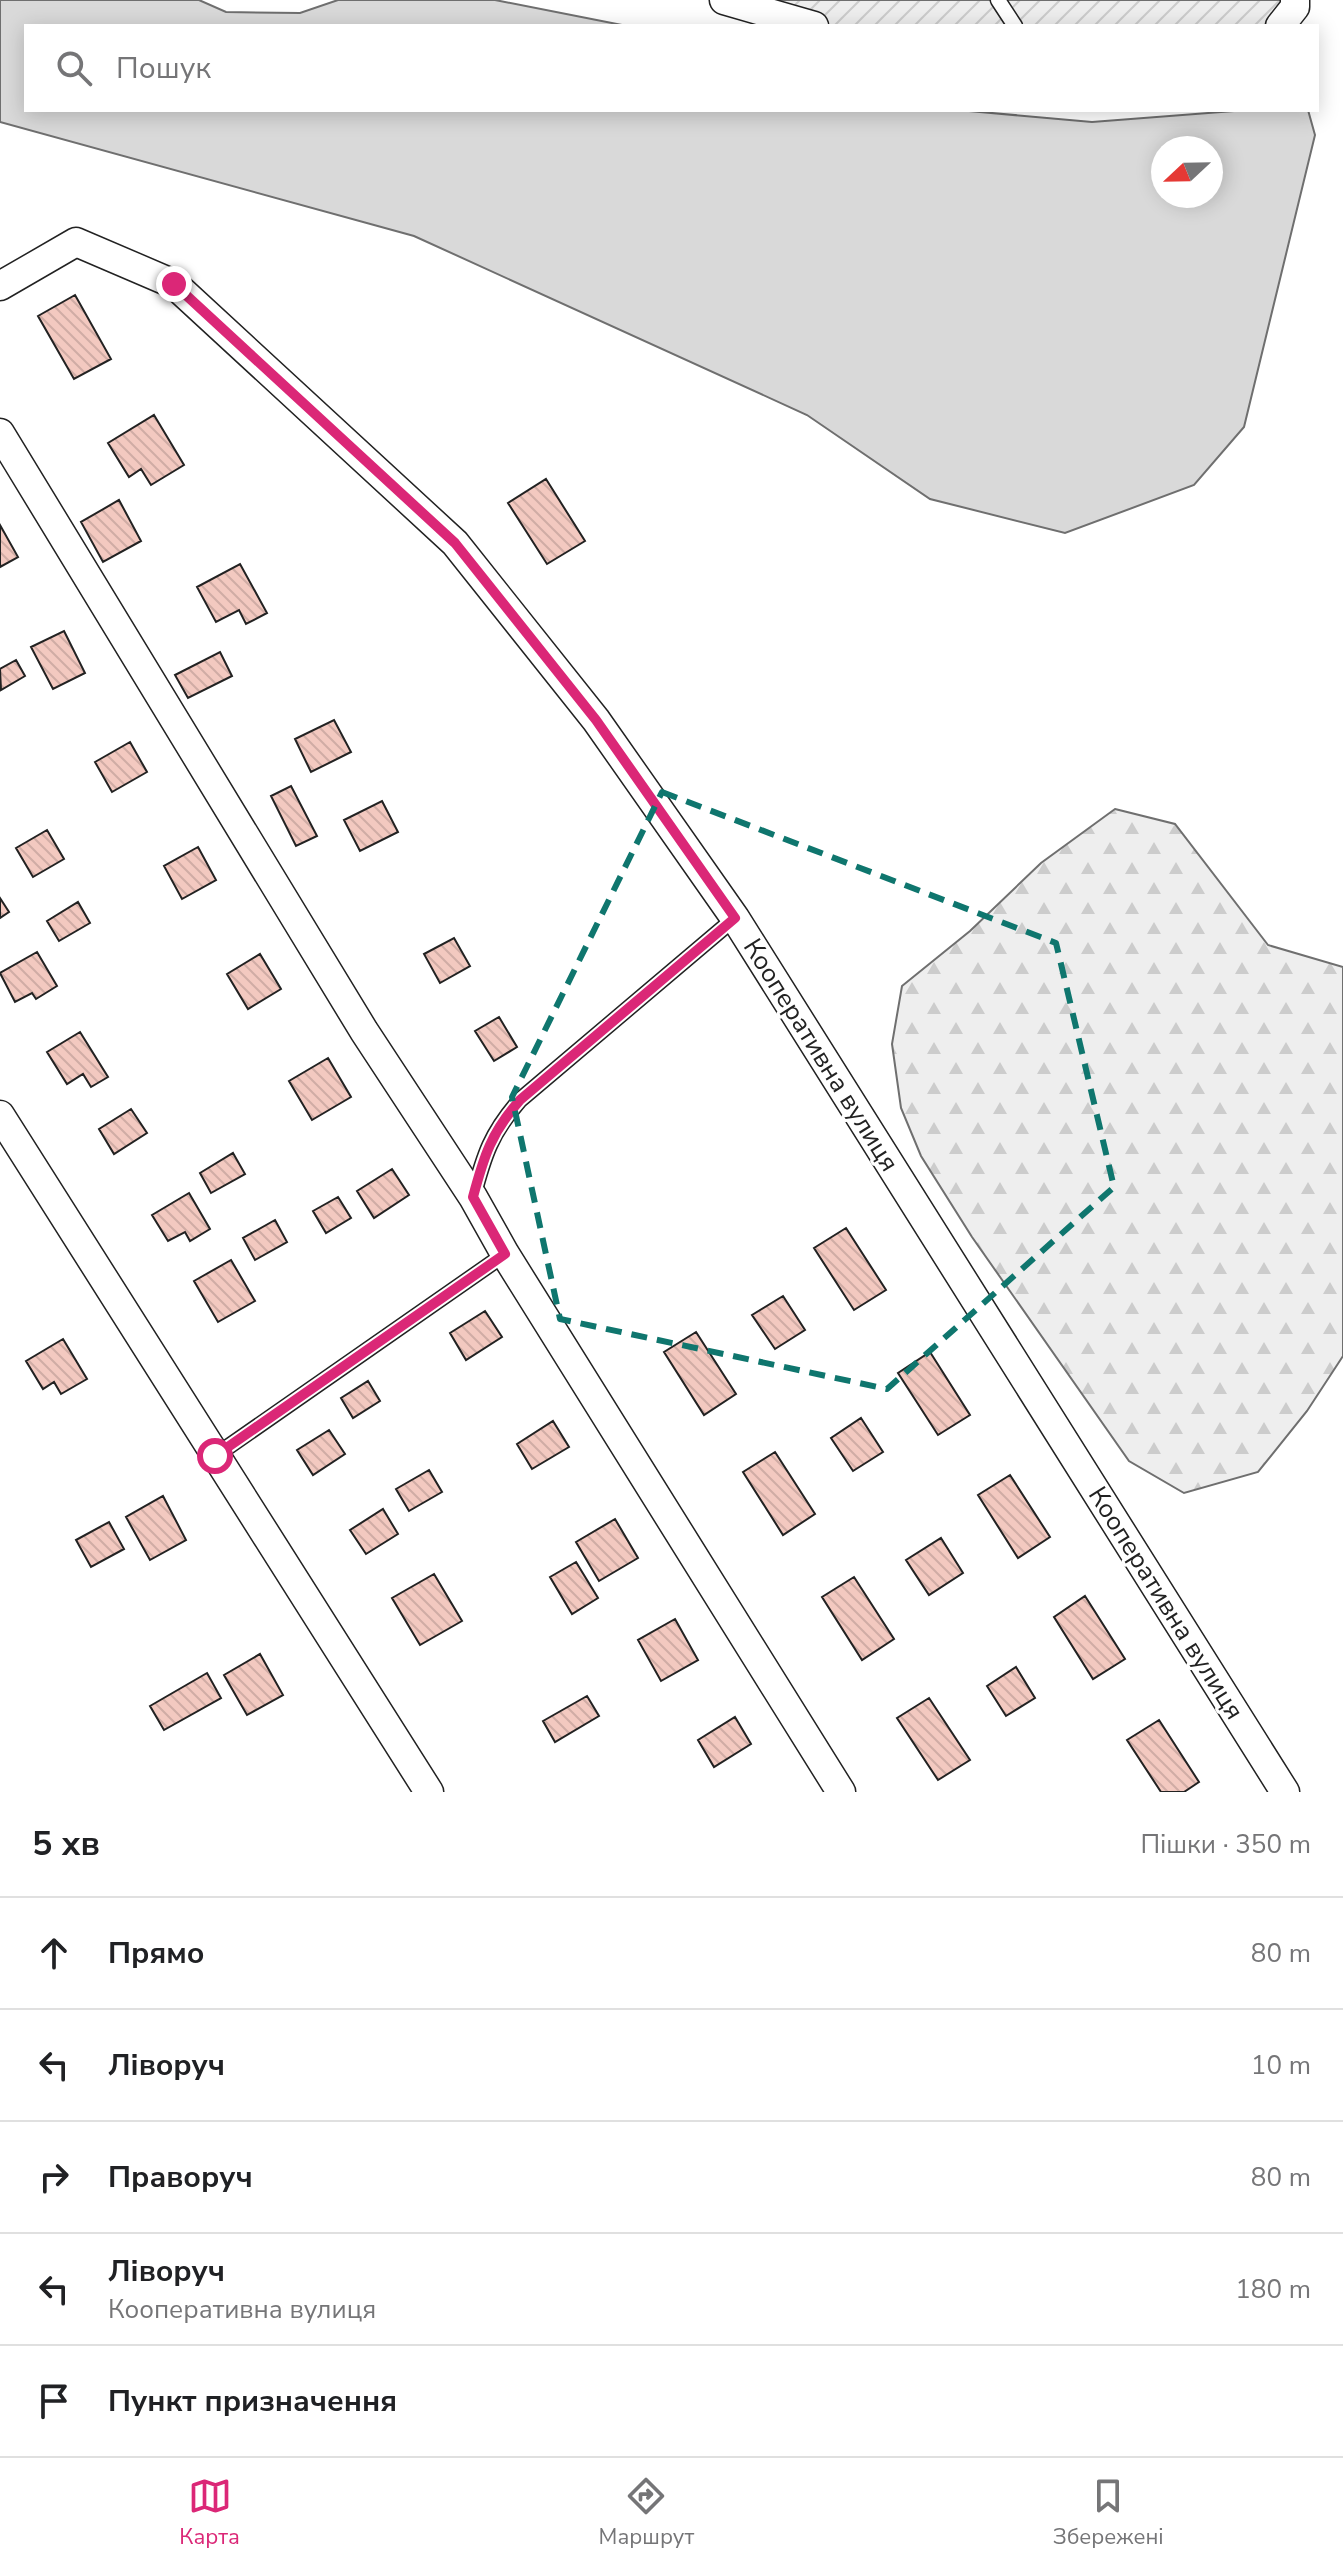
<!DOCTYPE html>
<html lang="uk">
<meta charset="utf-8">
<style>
:root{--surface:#fff;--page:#f6f6f6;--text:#202124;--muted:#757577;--line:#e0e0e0;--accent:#db2777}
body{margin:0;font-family:"Nunito Sans",sans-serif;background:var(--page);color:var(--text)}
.compass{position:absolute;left:1151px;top:136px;width:72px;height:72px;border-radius:50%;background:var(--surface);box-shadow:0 4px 20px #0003;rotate:248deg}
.stop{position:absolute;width:24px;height:24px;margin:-18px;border:6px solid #db2777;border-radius:50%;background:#fff}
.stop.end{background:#db2777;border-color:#fff;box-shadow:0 2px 8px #0008}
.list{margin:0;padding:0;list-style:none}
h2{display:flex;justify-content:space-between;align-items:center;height:104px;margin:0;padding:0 32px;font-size:34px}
h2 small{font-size:26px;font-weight:400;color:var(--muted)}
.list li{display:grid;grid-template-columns:52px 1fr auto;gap:24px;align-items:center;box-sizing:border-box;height:112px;padding:0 32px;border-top:2px solid var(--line)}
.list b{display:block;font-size:30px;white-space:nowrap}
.list p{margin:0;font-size:26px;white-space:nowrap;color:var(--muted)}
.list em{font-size:26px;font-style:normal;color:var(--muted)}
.icon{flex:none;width:44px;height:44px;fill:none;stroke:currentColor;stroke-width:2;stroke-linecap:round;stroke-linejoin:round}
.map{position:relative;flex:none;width:1343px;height:1792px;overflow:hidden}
.search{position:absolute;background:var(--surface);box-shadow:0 4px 20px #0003;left:24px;right:24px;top:24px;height:88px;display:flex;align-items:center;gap:20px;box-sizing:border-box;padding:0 28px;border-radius:0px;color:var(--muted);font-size:30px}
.sheet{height:664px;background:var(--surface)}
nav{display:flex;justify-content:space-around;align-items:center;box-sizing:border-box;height:112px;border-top:2px solid var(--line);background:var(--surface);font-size:22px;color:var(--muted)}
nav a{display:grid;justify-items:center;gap:4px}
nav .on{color:var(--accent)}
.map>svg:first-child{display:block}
.forest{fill:url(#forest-firs);stroke:#6f6f6f;stroke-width:2}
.garden{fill:url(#garden-furrows);stroke:#6f6f6f;stroke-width:2}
.water{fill:#d9d9d9;stroke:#6f6f6f;stroke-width:2;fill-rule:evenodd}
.building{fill:url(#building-back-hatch);stroke:#222;stroke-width:2}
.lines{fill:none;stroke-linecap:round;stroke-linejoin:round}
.service-casing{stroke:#222;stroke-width:17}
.minor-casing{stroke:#222;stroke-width:31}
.service{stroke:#fff;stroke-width:14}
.minor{stroke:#fff;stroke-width:28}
.route{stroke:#db2777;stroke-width:10}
.marked{fill:none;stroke:#0f766e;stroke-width:6;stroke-dasharray:16 10;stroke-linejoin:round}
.labels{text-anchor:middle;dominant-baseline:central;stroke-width:6;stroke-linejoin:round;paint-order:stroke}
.street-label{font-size:26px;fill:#222;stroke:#fff}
</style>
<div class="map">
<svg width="1343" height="1792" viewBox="0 0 1343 1792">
<defs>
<pattern id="forest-firs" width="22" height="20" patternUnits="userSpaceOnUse" patternTransform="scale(2)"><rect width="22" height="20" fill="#eee"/><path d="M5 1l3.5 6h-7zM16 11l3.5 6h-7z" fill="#ccc"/></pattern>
<pattern id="garden-furrows" width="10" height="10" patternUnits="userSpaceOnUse" patternTransform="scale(2)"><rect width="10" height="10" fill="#eee"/><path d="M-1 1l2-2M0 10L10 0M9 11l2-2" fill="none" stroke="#ccc"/></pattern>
<pattern id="building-back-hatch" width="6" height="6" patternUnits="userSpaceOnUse" patternTransform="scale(2)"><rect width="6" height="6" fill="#f3c9c0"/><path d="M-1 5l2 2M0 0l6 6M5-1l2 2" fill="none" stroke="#d0aca5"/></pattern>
</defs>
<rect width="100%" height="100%" fill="#fff"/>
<path class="forest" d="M1115 809 1175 824 1268 945 1343 967V1356L1307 1411 1258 1472 1184 1493 1129 1461 972 1237 921 1156 901 1108 892 1044 902 986 970 931 1041 863Z"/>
<path class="garden" d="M724 0H1295L1280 26H814Z"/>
<path class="water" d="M0 0H199L226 12 300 13 338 0H495L627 26H26V110H958L1092 122 1247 110H1308L1315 135 1244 427 1194 485 1065 533 930 499 807 415 414 236 0 122ZM1163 148H1211V196H1163Z"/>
<path class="building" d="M75 295 111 359 74 379 38 316Z
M154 415 184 465 151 485 141 469 129 477 108 443Z
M546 479 585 541 547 564 508 503Z
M119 500 141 541 103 562 81 522Z
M0 525 18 557 0 567Z
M240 564 267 613 246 624 239 610 216 622 197 587Z
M64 631 85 673 53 689 31 647Z
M220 652 232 676 188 698 175 675Z
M16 660 25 676 1 690 0 669Z
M334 720 351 752 311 772 295 739Z
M130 742 147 772 112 792 95 762Z
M291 786 317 836 296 846 271 796Z
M382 801 398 832 360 851 344 820Z
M47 830 64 859 33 877 16 848Z
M198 847 216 880 182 899 164 866Z
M0 898 9 912 0 918Z
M78 902 90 923 59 941 47 921Z
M454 938 470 966 440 983 424 954Z
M37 952 57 986 36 999 32 993 15 1002 0 973Z
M260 954 281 989 248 1009 227 974Z
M499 1017 517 1047 494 1061 475 1031Z
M80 1032 108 1077 91 1087 83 1074 67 1084 47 1052Z
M328 1058 351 1097 312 1120 289 1081Z
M131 1109 147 1133 114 1154 99 1129Z
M233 1153 245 1174 211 1193 200 1173Z
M392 1169 409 1195 374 1218 357 1191Z
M189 1193 210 1229 190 1241 185 1232 168 1241 152 1215Z
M338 1197 351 1218 326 1233 313 1211Z
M275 1220 287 1242 255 1260 243 1238Z
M846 1228 886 1290 854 1310 814 1248Z
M231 1260 255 1301 218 1322 194 1281Z
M783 1296 805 1330 775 1349 752 1315Z
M485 1311 502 1337 466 1360 450 1333Z
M696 1332 736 1394 704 1415 664 1352Z
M63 1339 87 1379 61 1394 54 1382 43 1389 26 1361Z
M930 1352 970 1415 938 1435 898 1373Z
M368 1381 380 1401 353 1418 341 1398Z
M861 1418 883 1452 853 1471 831 1438Z
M553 1421 569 1447 532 1469 517 1444Z
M329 1430 345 1454 313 1475 297 1450Z
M775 1452 815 1514 783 1535 743 1472Z
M429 1470 442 1492 409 1511 396 1489Z
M1010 1475 1050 1537 1018 1558 978 1495Z
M163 1496 186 1540 150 1560 126 1517Z
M383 1509 398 1534 366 1554 350 1530Z
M615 1519 638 1558 599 1581 576 1542Z
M109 1522 124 1549 91 1567 76 1540Z
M941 1538 963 1573 929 1595 906 1560Z
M576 1562 598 1598 572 1614 550 1577Z
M434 1574 462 1621 420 1645 392 1598Z
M854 1577 894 1639 862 1660 822 1597Z
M1085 1596 1125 1659 1093 1679 1054 1617Z
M675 1619 698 1660 661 1681 638 1640Z
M260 1654 283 1695 247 1715 224 1675Z
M1016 1667 1035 1698 1006 1716 987 1686Z
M207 1673 221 1698 164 1730 150 1706Z
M587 1696 599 1716 555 1742 543 1721Z
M929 1698 970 1760 938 1780 897 1718Z
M735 1717 751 1744 714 1767 698 1740Z
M1159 1720 1199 1782 1184 1792H1161L1127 1740Z"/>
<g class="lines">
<g class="service-casing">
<path id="service" d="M998 0 1015 26
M473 1197C484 1155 491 1133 520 1100L735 918
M215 1456 505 1254"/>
</g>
<g class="minor-casing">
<path id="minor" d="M724 0 814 26
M1280 26 1295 7V0
M0 286 76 242 174 284 455 543 596 720 735 918 1285 1792
M0 433 364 1031 473 1197 505 1254 841 1792
M0 1115 429 1792"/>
</g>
<use href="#service" class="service"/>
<use href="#minor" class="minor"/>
</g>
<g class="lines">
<path class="route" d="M174 284 455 543 596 720 735 918 520 1100C491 1133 484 1156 473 1197L505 1254 215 1456"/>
</g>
<path class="marked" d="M662 792 1056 943 1114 1187 887 1389 560 1319 512 1097Z"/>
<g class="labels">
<g class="street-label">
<text transform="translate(821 1055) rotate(58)">Кооперативна вулиця</text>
<text transform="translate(1166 1603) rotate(58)">Кооперативна вулиця</text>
</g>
</g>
</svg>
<svg class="compass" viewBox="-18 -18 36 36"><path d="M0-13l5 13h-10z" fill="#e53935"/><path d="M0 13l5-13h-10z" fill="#757577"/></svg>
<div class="stop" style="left:215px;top:1456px"></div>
<div class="stop end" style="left:174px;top:284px"></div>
<div class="search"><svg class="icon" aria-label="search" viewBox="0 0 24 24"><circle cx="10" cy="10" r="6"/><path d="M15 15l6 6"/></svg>Пошук</div>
</div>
<section class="sheet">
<h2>5 хв<small>Пішки · 350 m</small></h2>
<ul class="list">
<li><svg class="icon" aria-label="ahead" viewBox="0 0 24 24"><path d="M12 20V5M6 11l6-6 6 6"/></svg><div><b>Прямо</b></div><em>80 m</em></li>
<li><svg class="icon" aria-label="left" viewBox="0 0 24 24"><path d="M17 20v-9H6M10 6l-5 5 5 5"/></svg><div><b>Ліворуч</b></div><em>10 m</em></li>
<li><svg class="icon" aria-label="right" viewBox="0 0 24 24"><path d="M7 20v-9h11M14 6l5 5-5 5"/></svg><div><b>Праворуч</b></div><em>80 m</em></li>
<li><svg class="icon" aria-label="left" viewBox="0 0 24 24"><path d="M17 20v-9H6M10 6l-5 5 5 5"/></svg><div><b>Ліворуч</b><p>Кооперативна вулиця</p></div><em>180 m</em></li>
<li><svg class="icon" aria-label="arrive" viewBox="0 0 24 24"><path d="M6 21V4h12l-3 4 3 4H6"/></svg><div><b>Пункт призначення</b></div></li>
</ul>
</section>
<nav>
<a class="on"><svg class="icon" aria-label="map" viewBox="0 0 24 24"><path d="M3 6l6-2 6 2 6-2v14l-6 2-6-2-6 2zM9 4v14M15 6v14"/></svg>Карта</a>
<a><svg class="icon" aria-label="directions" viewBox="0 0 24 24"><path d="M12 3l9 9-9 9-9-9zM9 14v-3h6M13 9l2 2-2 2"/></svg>Маршрут</a>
<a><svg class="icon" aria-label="saved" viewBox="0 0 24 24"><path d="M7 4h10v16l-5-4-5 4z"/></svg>Збережені</a>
</nav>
